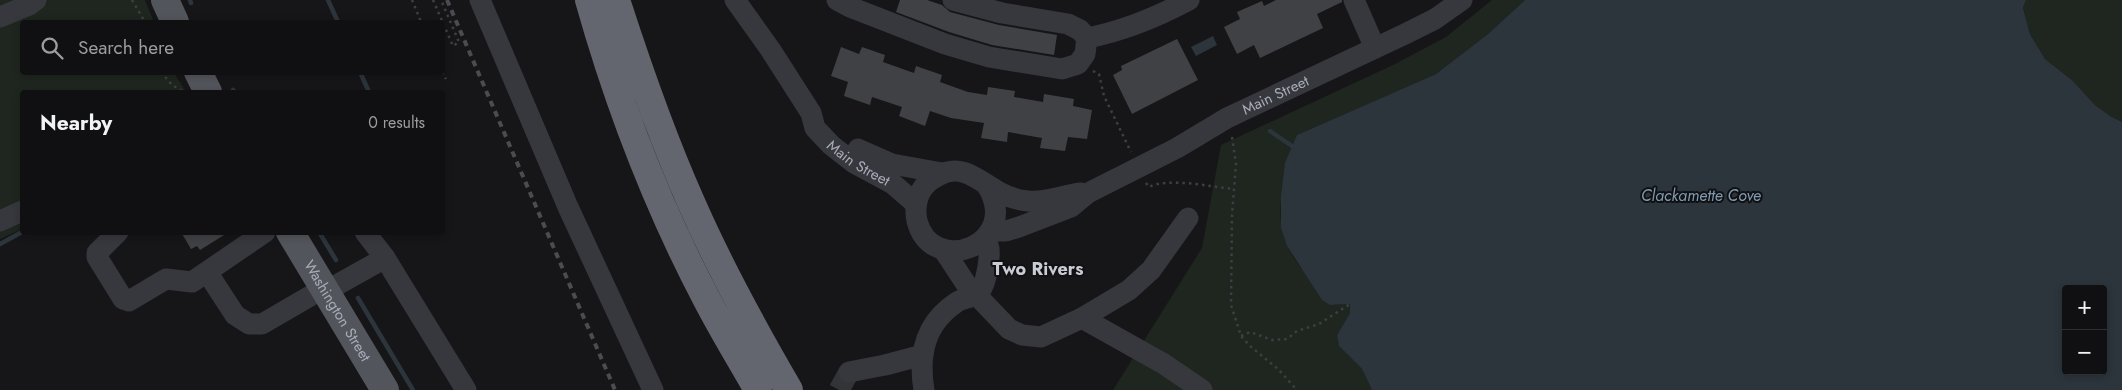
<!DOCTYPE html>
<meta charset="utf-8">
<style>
:root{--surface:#101012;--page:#1e1e20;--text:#f1f3f6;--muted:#9c9d9f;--line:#303032}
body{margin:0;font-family:Jost,sans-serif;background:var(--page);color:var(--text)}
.controls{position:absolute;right:15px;bottom:15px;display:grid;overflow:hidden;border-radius:5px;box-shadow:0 2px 8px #0003}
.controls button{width:45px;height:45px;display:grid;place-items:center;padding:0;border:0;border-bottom:1px solid var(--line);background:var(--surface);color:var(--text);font:25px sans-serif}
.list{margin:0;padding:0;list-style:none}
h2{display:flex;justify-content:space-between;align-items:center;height:65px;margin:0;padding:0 20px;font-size:21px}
h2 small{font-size:16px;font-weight:400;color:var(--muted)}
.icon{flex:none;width:28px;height:28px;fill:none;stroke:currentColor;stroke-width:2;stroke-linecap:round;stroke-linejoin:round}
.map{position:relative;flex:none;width:2122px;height:390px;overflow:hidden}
.search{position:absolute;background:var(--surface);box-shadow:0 2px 8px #0003;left:20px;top:20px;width:425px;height:55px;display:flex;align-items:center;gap:12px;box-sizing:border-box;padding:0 18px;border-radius:5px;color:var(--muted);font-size:19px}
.panel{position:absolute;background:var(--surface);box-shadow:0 2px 8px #0003;left:20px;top:90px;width:425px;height:145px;border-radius:5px}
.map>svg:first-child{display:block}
.green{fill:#1e261f}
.water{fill:#2c353c;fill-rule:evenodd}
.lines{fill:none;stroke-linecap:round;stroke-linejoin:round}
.stream{stroke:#2c353c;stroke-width:4.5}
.building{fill:#404145}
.minor-tunnel{stroke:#333438;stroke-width:21;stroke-dasharray:21 11;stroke-linecap:butt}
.path{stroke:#3d3f44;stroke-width:2.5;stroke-dasharray:2.5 4;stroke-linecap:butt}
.minor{stroke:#37383d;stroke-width:21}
.major{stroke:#53555c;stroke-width:28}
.highway{stroke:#63666e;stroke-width:28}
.rail{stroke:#4a4c52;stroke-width:4;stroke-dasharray:6 5;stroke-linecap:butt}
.labels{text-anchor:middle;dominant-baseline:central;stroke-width:4;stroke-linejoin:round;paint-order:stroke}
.street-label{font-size:15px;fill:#a8adb8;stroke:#111113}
.water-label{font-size:16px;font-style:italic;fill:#7f9bb3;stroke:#111113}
.quarter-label{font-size:18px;font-weight:bold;fill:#c9ccd4;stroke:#111113}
</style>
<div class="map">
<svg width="2122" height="390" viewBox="0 0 2122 390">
<rect width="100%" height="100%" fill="#161618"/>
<path class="green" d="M0 0H145L154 22H22V72L174 73 186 92H22V229L0 239Z
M1492 0H1525L1488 34 1436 74 1297 135C1288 170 1271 209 1287 245 1294 262 1318 289 1330 305L1350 304V313L1337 335 1339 346 1362 369 1372 390H1113L1202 248 1221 145 1393 65 1446 37Z
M2026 0H2122V122L2110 116 2095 105 2072 80 2045 59 2030 34 2023 8Z"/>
<path class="water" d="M1525 0H2026L2023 8 2030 34 2045 59 2072 80 2095 105 2110 116 2122 122V390H1372L1362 369 1339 346 1337 335 1350 313V304L1330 305 1322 300 1287 246 1281 228V196L1285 163 1297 135 1436 74 1488 34ZM2066 289H2103V371H2066Z
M1213 36 1217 45 1196 56 1191 47Z"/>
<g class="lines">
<path class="stream" d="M190 0 191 3
M328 0 338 22
M360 72 369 92
M233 90 235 92
M1270 131 1292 146
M319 232 336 260
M0 244 22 232
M358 298 413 390"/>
</g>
<path class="building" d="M900 0H927L942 5 950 12 999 25 1057 35 1054 55 992 45 949 32 896 12Z
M1276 0H1342V2L1317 14 1323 28 1260 58 1254 45 1237 54 1224 27 1240 19 1237 12 1262 1 1264 6Z
M1177 39 1198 80 1132 114 1113 75 1122 70 1121 66Z
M841 47 859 54 862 47 885 55 883 62 914 73 916 66 942 75 940 82 968 92 987 95 988 87 1015 91 1014 97 1043 102 1044 94 1074 99 1073 106 1092 110 1087 139 1068 137 1065 151 1040 148 1042 138 1008 132 1007 142 981 138 984 123 951 118 930 111 925 126 899 116 902 107 872 97 870 105 844 96 848 82 831 76Z
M181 232H229L200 250 197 246 191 249Z"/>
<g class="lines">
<path class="minor-tunnel" d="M839 390 849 372"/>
<path class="path" d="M132 0 145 22
M412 0 421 22
M433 0 453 46 459 42 441 0
M1093 71 1099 74 1104 96 1131 152
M161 72 172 85 184 92
M442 72 446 79
M1232 137 1236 164 1232 215 1231 305 1241 336 1250 346 1278 369 1297 390
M1146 183 1149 187C1169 177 1211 187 1234 189
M1241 336 1250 332 1272 340 1287 339 1297 331 1319 324 1350 304"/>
<g class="minor">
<path d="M480 0 568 207 653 390"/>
<path id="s1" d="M735 0 770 49 811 113 815 128 831 145 854 163 893 184 916 204"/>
<path d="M837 0 850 7 945 44 989 57 1062 69 1078 64 1085 54 1087 38 1080 30 1068 24 1002 13 953 0"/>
<path d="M1354 0 1375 48"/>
<path d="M0 17 29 5 36 0"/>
<path d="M1087 38C1124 31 1157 17 1189 0"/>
<path d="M858 149 892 164 942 173"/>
<path d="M986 184C1025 244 932 279 917 221 915 211 916 200 921 191 925 184 931 179 938 176 962 162 979 181 999 192 1008 197 1018 200 1028 201 1046 203 1063 195 1081 193"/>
<path d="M0 221 22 211"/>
<path id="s2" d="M991 231H1006L1019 227 1071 207 1088 193 1177 148 1227 118 1405 34 1435 19 1462 0"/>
<path d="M118 232 97 253V257L123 299 129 301 166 279 192 282 265 232"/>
<path d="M943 249 966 284 1009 329 1022 335 1041 337 1082 318 1129 290 1151 270 1188 218"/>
<path d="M385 258 466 390"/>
<path d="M207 272 235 315 249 324H262L324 288"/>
<path d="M326 291 385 258 365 232"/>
<path d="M1082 318 1164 364 1202 390"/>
<path d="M849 372 885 365 923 355"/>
<path d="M924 390C918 354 925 323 957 302 963 298 973 298 978 293 986 288 990 258 989 249 989 246 986 242 985 238"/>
</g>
<g class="major">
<path d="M165 0 175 22"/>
<path d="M198 72 208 92"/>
<path id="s3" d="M290 232 385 390"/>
</g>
<path class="highway" d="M589 0C618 103 657 205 707 300 723 331 741 360 758 390
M616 0C638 68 662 137 691 202 719 266 754 330 789 390"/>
<path class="rail" d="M447 0 615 390"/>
</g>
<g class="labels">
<g class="street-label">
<text stroke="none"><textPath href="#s2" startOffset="318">Main Street</textPath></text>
<text stroke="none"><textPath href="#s1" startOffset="208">Main Street</textPath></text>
<text stroke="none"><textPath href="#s3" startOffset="92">Washington Street</textPath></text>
</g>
<g class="water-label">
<text x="1701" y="195">Clackamette Cove</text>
</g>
<g class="quarter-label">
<text x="1038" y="269">Two Rivers</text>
</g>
</g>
</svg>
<div class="controls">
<button>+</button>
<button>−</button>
</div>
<div class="search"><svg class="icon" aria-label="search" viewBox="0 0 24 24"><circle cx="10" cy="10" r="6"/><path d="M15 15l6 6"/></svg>Search here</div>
<section class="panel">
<h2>Nearby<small>0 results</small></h2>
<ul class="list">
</ul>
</section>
</div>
